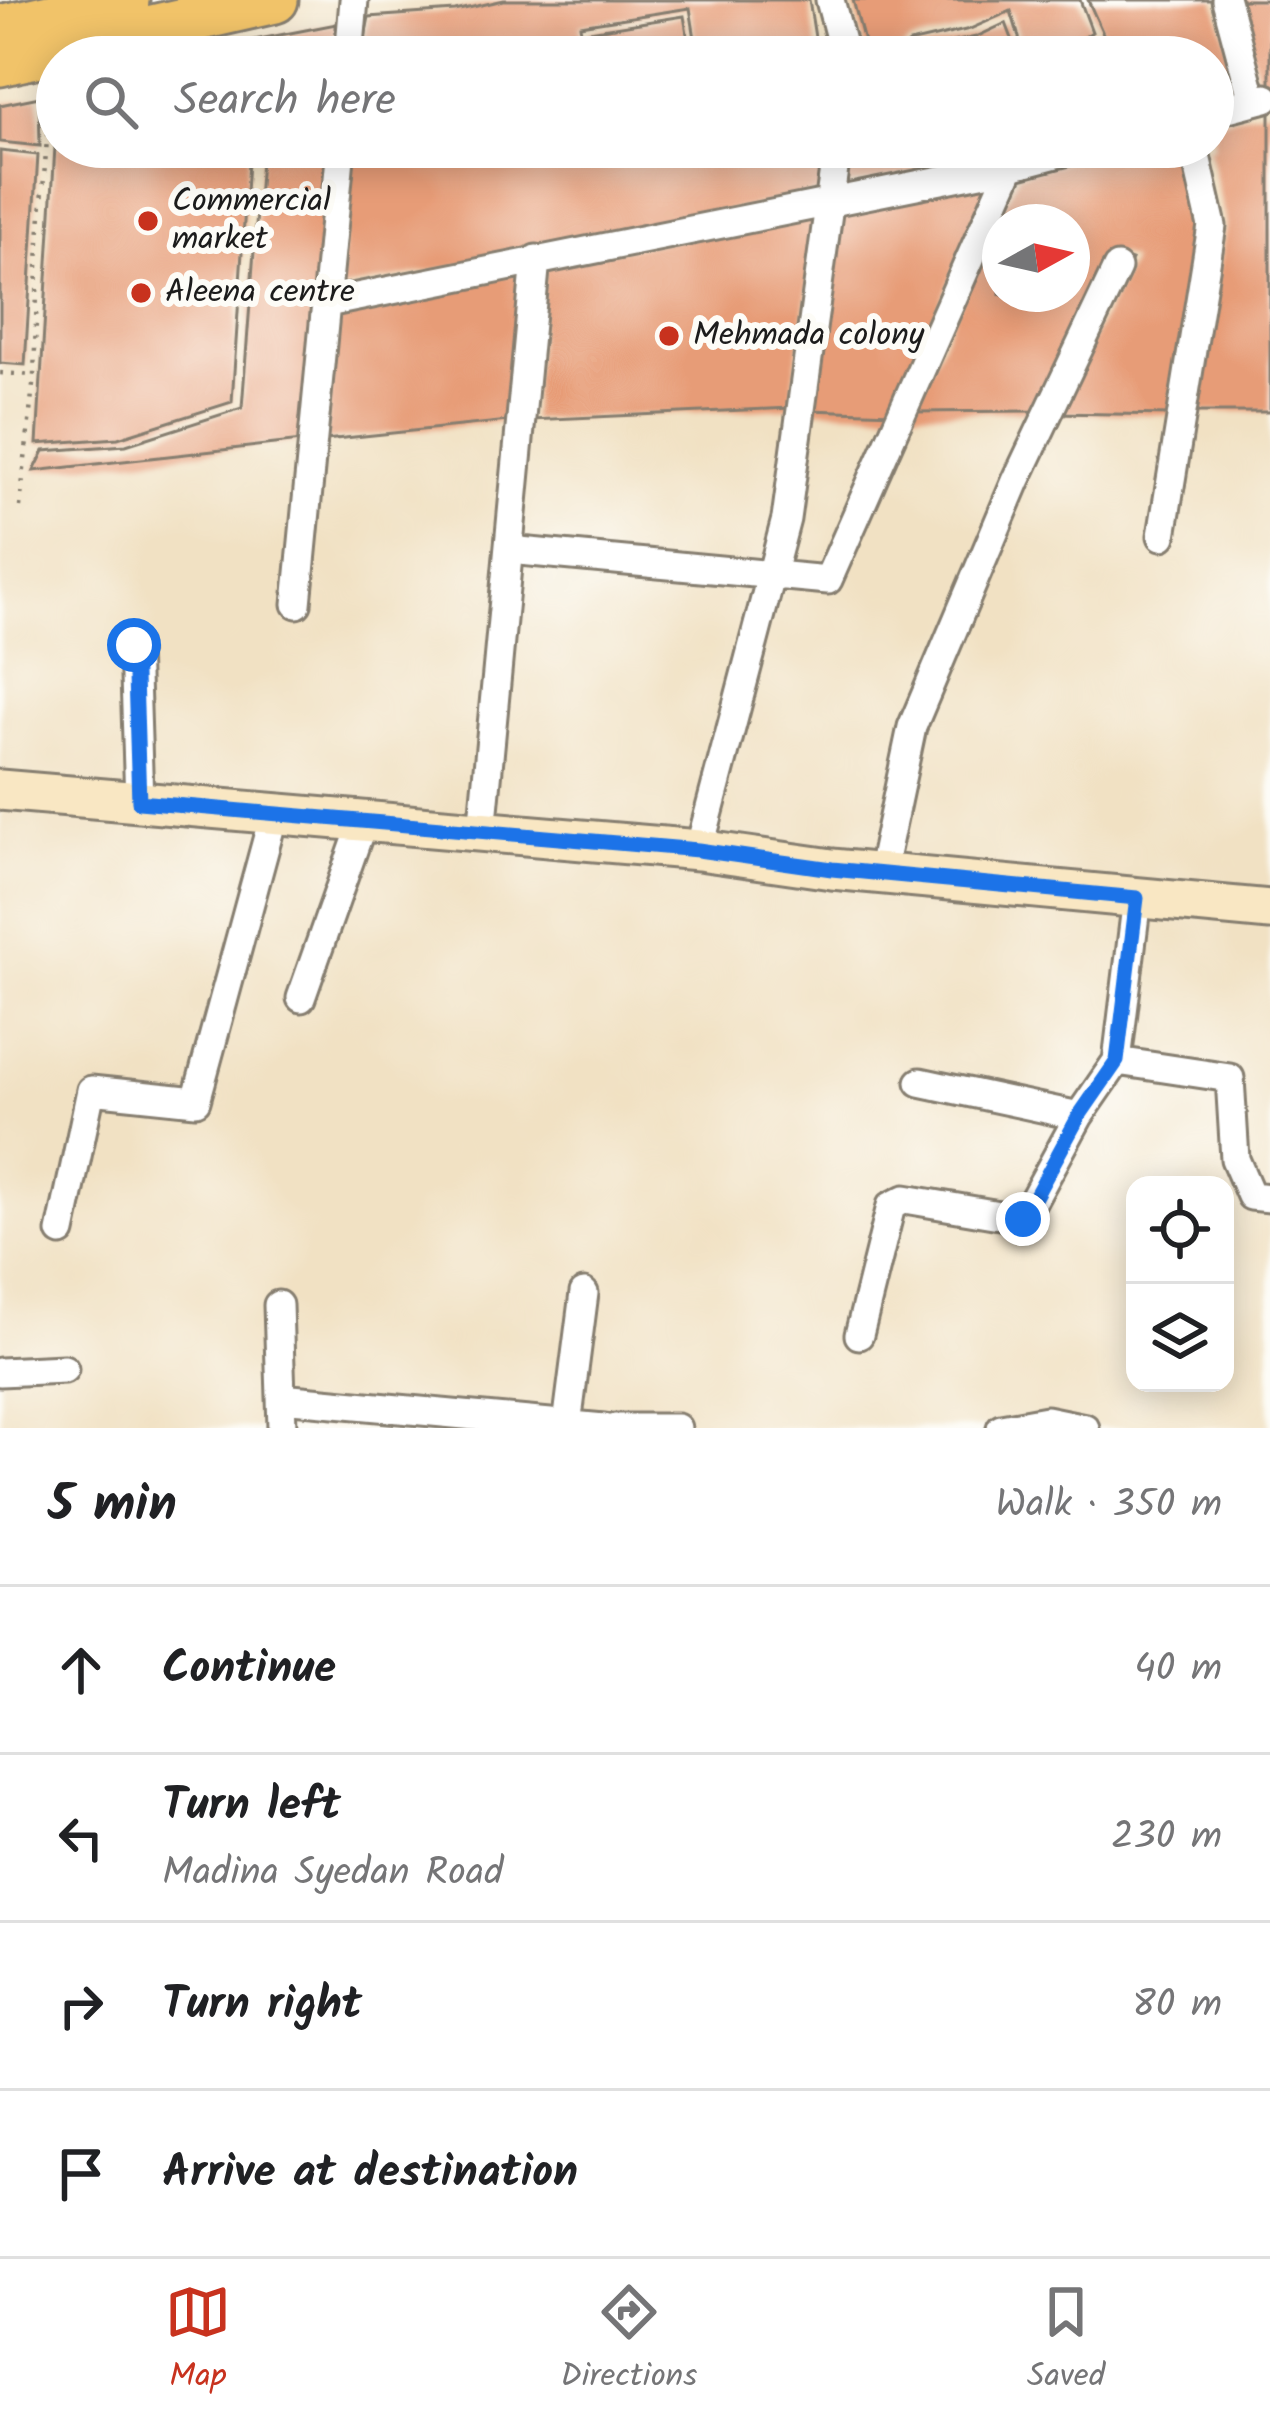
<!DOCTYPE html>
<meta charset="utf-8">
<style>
:root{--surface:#fff;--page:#f2f2f2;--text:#202124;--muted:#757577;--line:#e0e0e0;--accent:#c8321e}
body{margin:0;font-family:Kalam,sans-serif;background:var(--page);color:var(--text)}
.controls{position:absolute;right:36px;bottom:36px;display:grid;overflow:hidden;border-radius:24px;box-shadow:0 6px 30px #0003}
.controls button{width:108px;height:108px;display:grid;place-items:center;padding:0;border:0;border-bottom:3px solid var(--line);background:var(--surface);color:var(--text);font:60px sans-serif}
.compass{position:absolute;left:982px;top:204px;width:108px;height:108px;border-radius:50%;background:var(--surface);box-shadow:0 6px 30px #0003;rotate:82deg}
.stop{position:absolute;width:36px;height:36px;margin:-27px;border:9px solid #1a73e8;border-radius:50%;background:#fff}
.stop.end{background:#1a73e8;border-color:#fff;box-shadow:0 3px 12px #0008}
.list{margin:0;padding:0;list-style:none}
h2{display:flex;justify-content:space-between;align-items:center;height:156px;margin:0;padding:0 48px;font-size:51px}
h2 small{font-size:39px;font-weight:400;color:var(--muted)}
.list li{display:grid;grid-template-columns:78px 1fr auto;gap:36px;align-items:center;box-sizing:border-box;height:168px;padding:0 48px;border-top:3px solid var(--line)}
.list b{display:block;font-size:45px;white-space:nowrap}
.list p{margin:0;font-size:39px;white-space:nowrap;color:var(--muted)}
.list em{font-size:39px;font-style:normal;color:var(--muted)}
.icon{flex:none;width:66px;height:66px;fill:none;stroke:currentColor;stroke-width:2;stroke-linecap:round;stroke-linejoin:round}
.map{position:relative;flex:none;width:1270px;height:1428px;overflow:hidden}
.search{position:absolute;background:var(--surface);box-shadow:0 6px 30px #0003;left:36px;right:36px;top:36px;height:132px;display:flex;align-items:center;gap:30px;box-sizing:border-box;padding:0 42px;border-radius:66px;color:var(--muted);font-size:45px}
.sheet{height:828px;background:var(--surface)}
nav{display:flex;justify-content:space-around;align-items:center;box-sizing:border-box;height:168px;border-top:3px solid var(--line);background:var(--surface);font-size:33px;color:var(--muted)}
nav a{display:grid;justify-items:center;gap:6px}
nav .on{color:var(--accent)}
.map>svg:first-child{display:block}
.building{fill:#e79c77;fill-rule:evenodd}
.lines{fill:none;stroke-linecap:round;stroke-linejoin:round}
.street-casing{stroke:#867e70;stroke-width:33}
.secondary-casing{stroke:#867e70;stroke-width:45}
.primary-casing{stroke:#867e70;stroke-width:51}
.path{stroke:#867e70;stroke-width:4.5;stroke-dasharray:3 9;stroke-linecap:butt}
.street{stroke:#fff;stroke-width:27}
.secondary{stroke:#f9e7c3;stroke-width:39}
.primary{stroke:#f1c369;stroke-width:45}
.route{stroke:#1a73e8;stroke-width:15}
.poi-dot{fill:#c8321e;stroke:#fdfcf7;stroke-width:4.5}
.labels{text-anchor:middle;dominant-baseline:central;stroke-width:12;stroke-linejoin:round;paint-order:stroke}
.poi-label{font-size:33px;fill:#1c1c1c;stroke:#fdfcf7;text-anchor:start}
</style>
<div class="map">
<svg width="1270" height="1428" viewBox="0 0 1270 1428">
<rect width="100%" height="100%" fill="#fdfcf7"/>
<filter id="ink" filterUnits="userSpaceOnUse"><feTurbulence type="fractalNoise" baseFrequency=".00833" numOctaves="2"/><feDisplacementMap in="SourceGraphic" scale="24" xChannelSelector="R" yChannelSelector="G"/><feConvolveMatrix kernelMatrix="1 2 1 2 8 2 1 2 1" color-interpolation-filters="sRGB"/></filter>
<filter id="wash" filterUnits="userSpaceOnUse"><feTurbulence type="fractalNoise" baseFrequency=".004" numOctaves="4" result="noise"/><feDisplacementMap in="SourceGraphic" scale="48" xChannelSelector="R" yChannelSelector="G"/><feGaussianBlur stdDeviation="2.7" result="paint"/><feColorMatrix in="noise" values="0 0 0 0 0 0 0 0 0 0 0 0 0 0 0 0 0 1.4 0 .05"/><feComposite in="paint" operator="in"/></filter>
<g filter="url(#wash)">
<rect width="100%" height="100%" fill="#f1e1c3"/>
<g id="blocks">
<path class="building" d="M504 0H809L818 56 698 57 690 8 580 25 584 52 557 57H361L369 17 455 11Z
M853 0H1080L1092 32 1073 45 1025 57 1011 11 970 29 909 43 894 57H868Z
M1088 0H1215L1241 94 1213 101V57H1062L1105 38Z
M1239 0H1270V84L1260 86Z
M684 16 691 57H590L589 31Z
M1006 23 1019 57H905L913 51 976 37Z
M336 24V57H241L239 43Z
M39 97 40 146 0 142V105Z
M1270 108V412H1192L1226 224 1207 147H1213V122Z
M55 147H249L232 402 118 438 37 444Z
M262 147H330L302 441 34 471 44 451 126 445 242 408Z
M353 147H826L822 192 338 290Z
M851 147H1037L842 187Z
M1120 147H1183L1200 228 1172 415 1055 413 1132 260 1116 254 1036 411 911 412 1019 174ZM1000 222H1072V294H1000Z
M0 151 38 155 25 365 0 363Z
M994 177 893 413 810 410 840 207Z
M819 212 790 408 531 420 545 264Z
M526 270 509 421 325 440 339 309Z"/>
</g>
</g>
<g filter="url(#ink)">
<use href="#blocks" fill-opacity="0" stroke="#867e70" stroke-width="3"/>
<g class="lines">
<g class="street-casing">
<path id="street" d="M830 0 845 57
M1226 0 1253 101
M349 57 354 0
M1213 112 1266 98
M327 303 1011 166 1083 147
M1162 536 1212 226 1194 147
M509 550 828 580 1011 166
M297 604 341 147
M134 645 139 802
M482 832 536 259
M699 850 786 519 837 147
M881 874 912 727 1016 481 1117 268
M301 998 363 822
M1117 1061 1230 1078 1235 1159 1251 1196 1270 1198
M920 1082 1079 1116 1117 1061 1137 898
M61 1232 91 1090 196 1101 274 814
M278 1305 282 1428
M859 1335 891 1206 905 1199 1023 1219 1079 1116
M0 1372 64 1369
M281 1398 604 1428
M567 1425 584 1293
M615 1428H677
M1001 1428 1046 1420 1085 1428"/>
</g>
<g class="secondary-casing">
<path id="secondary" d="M0 790 699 850 832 869 1270 910"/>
</g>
<g class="primary-casing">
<path id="primary" d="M0 28 126 0
M0 63 275 0"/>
</g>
<path class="path" d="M0 373 34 375
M20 507 34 375 39 240 51 89"/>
<use href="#street" class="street"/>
<use href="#secondary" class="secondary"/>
<use href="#primary" class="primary"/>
</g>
</g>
<g class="lines" filter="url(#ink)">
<path class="route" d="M134 645 139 802 698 850 832 869 1137 898 1117 1061 1079 1116 1023 1219"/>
</g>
<g class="poi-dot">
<circle cx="148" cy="221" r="12"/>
<circle cx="141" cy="293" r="12"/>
<circle cx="669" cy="336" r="12"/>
</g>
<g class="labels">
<g class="poi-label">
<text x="172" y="202">Commercial<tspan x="172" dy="38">market</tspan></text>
<text x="165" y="293">Aleena centre</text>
<text x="693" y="336">Mehmada colony</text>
</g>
</g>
</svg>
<div class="controls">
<button><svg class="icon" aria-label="locate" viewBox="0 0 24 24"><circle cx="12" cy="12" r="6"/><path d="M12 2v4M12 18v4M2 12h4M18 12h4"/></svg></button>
<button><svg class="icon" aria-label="layers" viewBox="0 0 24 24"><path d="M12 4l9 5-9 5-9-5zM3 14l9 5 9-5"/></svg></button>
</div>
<svg class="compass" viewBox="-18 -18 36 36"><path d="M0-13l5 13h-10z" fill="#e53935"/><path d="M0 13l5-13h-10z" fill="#757577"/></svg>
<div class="stop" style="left:134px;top:645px"></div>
<div class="stop end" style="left:1023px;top:1219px"></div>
<div class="search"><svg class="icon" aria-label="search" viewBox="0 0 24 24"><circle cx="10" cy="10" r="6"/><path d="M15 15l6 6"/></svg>Search here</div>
</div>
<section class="sheet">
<h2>5 min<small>Walk · 350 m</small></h2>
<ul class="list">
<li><svg class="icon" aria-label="ahead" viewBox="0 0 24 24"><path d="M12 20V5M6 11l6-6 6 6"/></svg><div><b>Continue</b></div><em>40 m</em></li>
<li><svg class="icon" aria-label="left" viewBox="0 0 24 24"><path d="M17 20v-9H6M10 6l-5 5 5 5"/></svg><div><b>Turn left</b><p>Madina Syedan Road</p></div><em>230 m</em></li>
<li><svg class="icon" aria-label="right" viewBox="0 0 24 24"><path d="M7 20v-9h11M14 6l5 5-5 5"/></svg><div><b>Turn right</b></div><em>80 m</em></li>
<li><svg class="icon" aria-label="arrive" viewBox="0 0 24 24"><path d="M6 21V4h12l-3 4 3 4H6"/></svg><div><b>Arrive at destination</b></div></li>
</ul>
</section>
<nav>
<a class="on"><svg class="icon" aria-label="map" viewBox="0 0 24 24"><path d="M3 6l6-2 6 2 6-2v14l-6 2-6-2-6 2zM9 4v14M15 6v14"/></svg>Map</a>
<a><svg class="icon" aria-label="directions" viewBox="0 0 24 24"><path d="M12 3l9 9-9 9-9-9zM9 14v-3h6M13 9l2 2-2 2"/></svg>Directions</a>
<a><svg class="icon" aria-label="saved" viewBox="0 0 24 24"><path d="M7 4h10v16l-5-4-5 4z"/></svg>Saved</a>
</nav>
